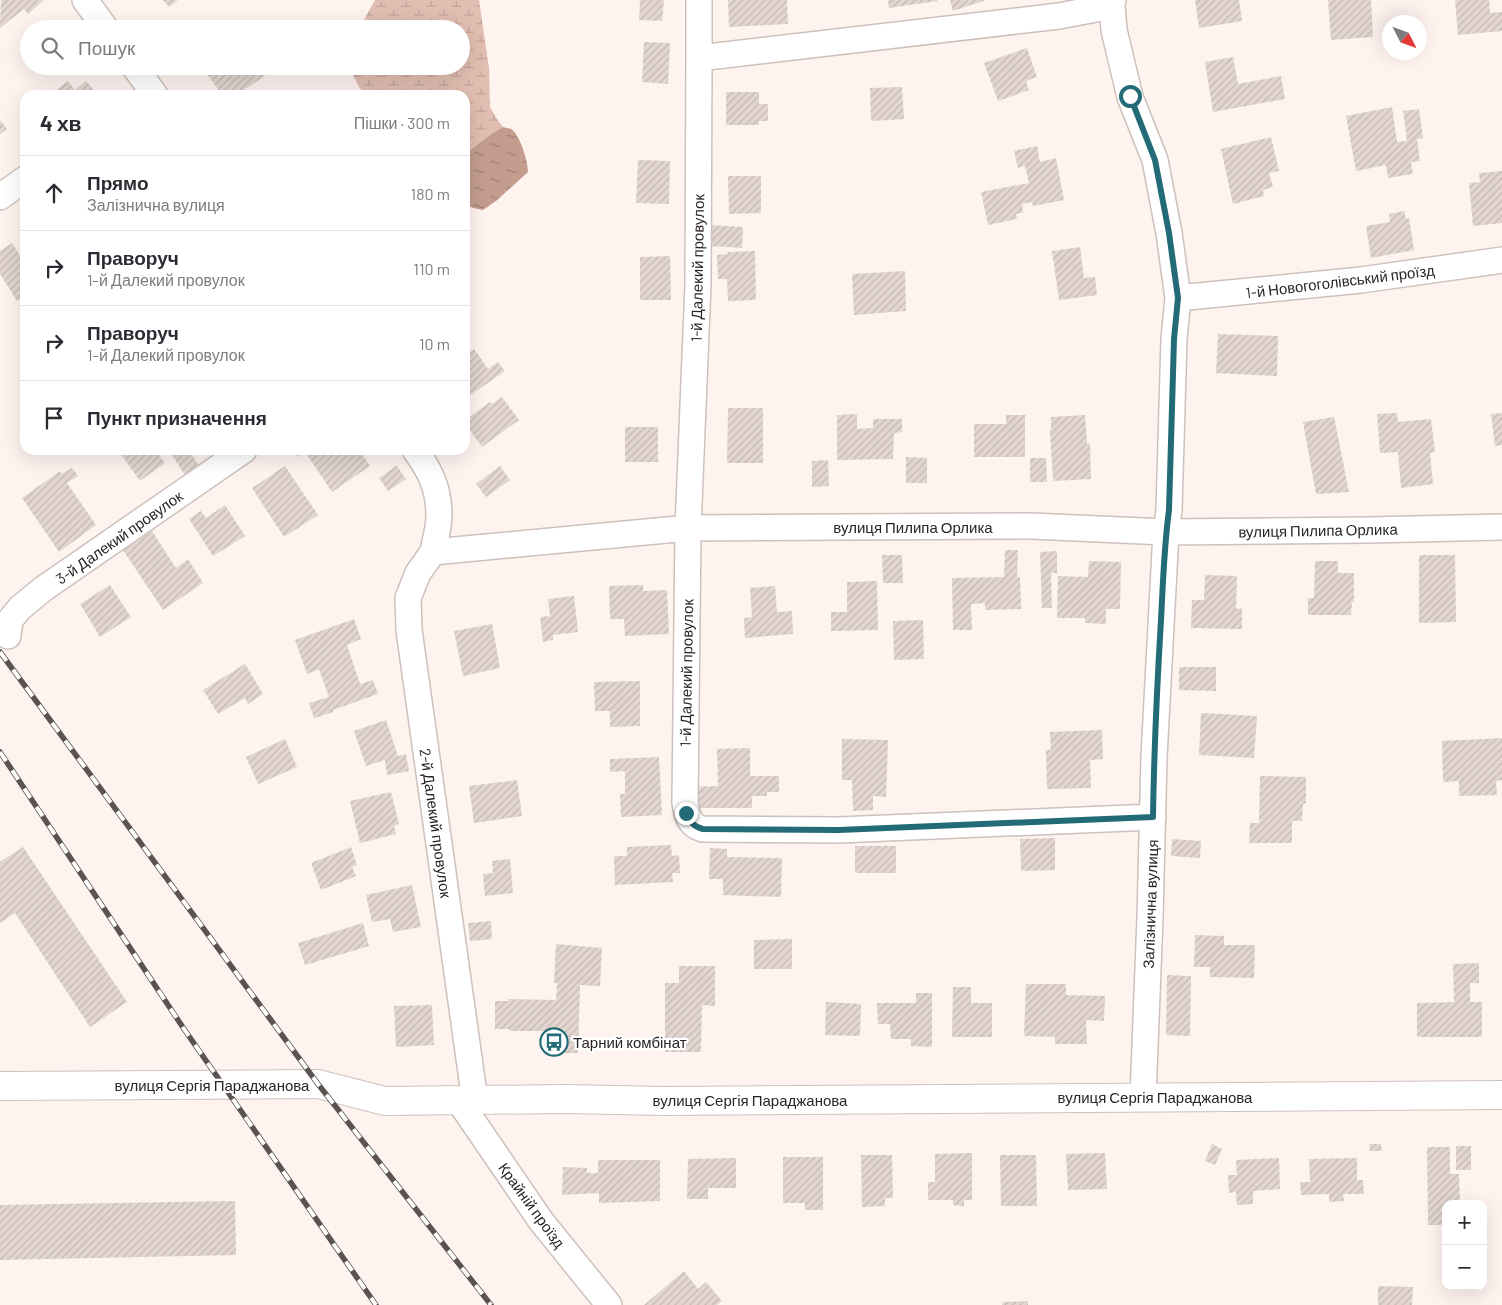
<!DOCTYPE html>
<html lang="uk">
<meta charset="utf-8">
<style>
:root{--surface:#fff;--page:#f7f7f7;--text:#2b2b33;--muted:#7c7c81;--line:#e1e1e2}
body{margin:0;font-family:Barlow,sans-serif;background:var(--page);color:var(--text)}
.controls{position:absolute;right:15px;bottom:15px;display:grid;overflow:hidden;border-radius:10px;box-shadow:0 5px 20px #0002}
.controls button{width:45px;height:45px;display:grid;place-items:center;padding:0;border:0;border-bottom:1px solid var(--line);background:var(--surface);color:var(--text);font:25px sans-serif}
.compass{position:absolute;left:1382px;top:15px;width:45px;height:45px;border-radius:50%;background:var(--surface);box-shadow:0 5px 20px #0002;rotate:132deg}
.stop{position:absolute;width:15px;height:15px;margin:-11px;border:4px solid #236b77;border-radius:50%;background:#fff}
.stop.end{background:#236b77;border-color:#fff;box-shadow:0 1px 5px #0008}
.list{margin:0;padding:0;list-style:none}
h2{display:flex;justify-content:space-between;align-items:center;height:65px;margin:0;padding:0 20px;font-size:21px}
h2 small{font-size:16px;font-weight:400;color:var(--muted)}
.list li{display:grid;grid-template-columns:32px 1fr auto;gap:15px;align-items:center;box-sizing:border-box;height:75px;padding:0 20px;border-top:1px solid var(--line)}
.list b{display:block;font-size:19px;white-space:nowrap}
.list p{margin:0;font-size:16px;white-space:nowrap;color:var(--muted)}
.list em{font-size:16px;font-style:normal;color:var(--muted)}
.icon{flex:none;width:28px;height:28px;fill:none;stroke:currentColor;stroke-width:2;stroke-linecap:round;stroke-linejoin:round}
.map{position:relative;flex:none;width:1502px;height:1305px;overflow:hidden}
.search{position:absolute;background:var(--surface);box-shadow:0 5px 20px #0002;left:20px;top:20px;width:450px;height:55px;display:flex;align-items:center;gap:12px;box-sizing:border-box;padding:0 18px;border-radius:28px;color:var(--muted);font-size:19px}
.panel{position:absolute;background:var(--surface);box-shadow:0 5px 20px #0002;left:20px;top:90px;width:450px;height:365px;border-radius:15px}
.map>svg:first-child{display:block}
.wetland{fill:url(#wetland-marsh)}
.water{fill:url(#water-ripples)}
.building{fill:url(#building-hatch)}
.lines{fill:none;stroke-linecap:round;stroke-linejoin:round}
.minor-casing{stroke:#cec1bc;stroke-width:28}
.secondary-casing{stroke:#cec1bc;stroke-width:30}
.minor{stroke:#fff;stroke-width:25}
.secondary{stroke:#fff;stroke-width:28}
.rail-casing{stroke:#5a5351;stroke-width:5.5}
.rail{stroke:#fff;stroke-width:4;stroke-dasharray:11;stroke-linecap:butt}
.route{stroke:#236b77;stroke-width:6}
.labels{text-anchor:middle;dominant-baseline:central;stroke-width:4.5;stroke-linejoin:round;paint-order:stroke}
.street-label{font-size:15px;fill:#2a2523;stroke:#fff}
.poi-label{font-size:15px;fill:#2a2523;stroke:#fff;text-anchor:start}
</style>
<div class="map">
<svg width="1502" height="1305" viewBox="0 0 1502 1305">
<defs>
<pattern id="wetland-marsh" width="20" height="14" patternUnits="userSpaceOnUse" patternTransform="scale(1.25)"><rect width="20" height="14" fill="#e1beb1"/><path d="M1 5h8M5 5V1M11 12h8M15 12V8" fill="none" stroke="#c1a398"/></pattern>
<pattern id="water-ripples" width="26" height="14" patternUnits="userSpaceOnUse" patternTransform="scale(1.25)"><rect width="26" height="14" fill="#c49d8e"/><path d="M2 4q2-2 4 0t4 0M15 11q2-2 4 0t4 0" fill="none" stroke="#9f8074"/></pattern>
<pattern id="building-hatch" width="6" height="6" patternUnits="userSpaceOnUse" patternTransform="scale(1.25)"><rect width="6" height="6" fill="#e3d6d1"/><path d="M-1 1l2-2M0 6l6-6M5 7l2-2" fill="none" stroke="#c3b8b3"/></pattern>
</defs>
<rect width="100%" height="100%" fill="#fef3ef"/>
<path class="wetland" d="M375 0H479L489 68 490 107 497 119 503 127 491 134 465 154V95H365L359 87 350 69V66H461V29H359Z"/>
<path class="water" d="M503 127C506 128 509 128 511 129 520 134 528 162 528 172L496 201 483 210 473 208 465 204V154L491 134Z"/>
<path class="building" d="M1 0H44L28 14 24 9 0 28Z
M163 0H178L169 7Z
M640 0H664L662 21 639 20Z
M728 0H787L788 24 729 27Z
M888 0H937V1L889 8Z
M950 0H986L953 11Z
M1195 0H1239L1242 21 1199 28Z
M1328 0H1371L1373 37 1331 40Z
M1455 0H1489L1490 13 1502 12V31L1458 35Z
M644 42 670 43 668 84 642 82Z
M1027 48 1037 77 1026 81 1029 90 998 101 984 63Z
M1233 57 1238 84 1281 76 1285 99 1213 112 1205 62Z
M212 66H275L276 68 237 95H222L205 71Z
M68 81 75 90 86 81 98 95H50Z
M902 87 904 119 871 121 870 88Z
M726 92H759V104H768V121H759V125H726Z
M1392 107 1397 142 1407 141 1403 111 1419 109 1423 138 1417 139 1420 161 1411 162 1413 174 1388 178 1386 165 1356 171 1346 116Z
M0 120 7 129 0 134Z
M1271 137 1279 171 1269 173 1273 187 1263 190 1264 196 1233 204 1221 149Z
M1037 146 1040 162 1056 158 1064 200 1033 206 1032 202 1022 204 1023 213 1016 214 1017 219 988 225 981 192 1029 183 1025 166 1018 168 1014 151Z
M638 160 670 161 669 204 636 203Z
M1502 171V223L1473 226 1469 183 1480 182 1479 173Z
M728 176H761V213L729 214Z
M1404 211 1406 219 1409 218 1414 250 1371 258 1366 226 1390 222 1389 214Z
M711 225 743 227 742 248 710 246Z
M12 243 25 263V296L17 301 0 274V251Z
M1080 247 1084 278 1095 277 1097 295 1059 300 1052 251Z
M755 251 756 300 728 301 727 279H718L717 255 728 254 727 252Z
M670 256 671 300H640V257Z
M905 271 906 311 854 315 852 274Z
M1218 334 1278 336 1277 376 1216 373Z
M474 349 488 369 498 362 505 371 465 399V355Z
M502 397 519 420 482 447 465 424V420L490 402 492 404Z
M728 408H763V463H727Z
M1397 413 1398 422 1431 419 1435 452 1430 453 1433 484 1401 488 1398 452 1380 453 1377 414Z
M1502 413V445L1495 446 1491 414Z
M857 414V429L873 428V419H902V432L894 433 893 459 837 460V415Z
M1006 415H1025V457H974V424H1006Z
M1085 415 1087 444 1090 443 1091 479 1053 481 1050 430 1051 429V417Z
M1334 417 1349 492 1316 494 1303 422Z
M625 427H658V462H625Z
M124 450H155L165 463 140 481 120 453Z
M169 450H189L199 466 185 475Z
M294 450H359L370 466 332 492 305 452 298 457Z
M906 457 927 458V483H906Z
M1030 458H1046L1047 482H1030Z
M828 460 829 486 812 487V461Z
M285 466 318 515 284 537 252 488Z
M396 466H397L406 479 388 491 379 478Z
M500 466 510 480 486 497 476 484Z
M72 468 78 476 67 483 96 525 59 552 22 498 60 471 61 474Z
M225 505 245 536 213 556 189 519 201 511 206 518Z
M152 531 176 568 188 559 203 583 163 610 123 550Z
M1005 550H1018L1017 578 1020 577 1021 609 985 610V603L971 604 972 630H953L952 578 1004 577Z
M1057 551V573H1051L1052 608H1042L1040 552Z
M882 555H902L903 583H883Z
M1419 555H1455L1456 622 1419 623Z
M1089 561 1121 562 1120 609H1106V624L1085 623V618H1057L1058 576 1088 577Z
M1315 561H1338V573H1354V602H1352L1351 615H1308V598H1314Z
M1205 575 1237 576 1236 609 1242 608V629L1191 628 1192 600H1204Z
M877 581 878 630 831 631V612H847V582Z
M110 585 131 617 100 637 80 604Z
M643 585V591L667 590 669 634 625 636 624 619H610L609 586Z
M775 586 777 612 792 611 793 634 745 638 744 618 752 617 750 588Z
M574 596 578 632 553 635V640L543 642 540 617 550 616 548 599Z
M354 619 361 639 347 645 360 684 373 680 378 694 333 710V712L314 718 309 703 329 697 319 669 307 674 295 640Z
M923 620 924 659 894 660 893 621Z
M492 624 500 668 463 676 454 631Z
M245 664 263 694 248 704 245 698 218 714 203 690Z
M1179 667H1216V691L1179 690Z
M640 681V726L610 727V711H595L594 682Z
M1201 713 1257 716 1254 758 1199 755Z
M386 720 398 756 406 754 409 771 387 775 385 760 366 766 354 731Z
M1102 730 1103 759 1090 760 1091 788 1047 789 1046 750H1051L1050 732Z
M1502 738V780L1496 781 1497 795 1459 796V781L1443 782 1442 741Z
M285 739 297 767 258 784 246 757Z
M842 739 888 740 886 797 873 796V810L853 811 852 780H842Z
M750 748V776H779V792H767V796H752V808H693V787L718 786 717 749Z
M659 757 662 815 621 817 620 794H625V771L610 772V759Z
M1260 776 1306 777V803L1303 804 1302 821H1292V843H1249L1250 823H1259Z
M517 780 522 816 474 823 469 786Z
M391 792 399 824 394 826 396 834 360 843 350 801Z
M1055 838V870L1021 871 1020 839Z
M1172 839 1201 841 1200 858 1171 856Z
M671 845 672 856 679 855 680 873H672L673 882 615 885 614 856H627V847Z
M855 846H896V873H855Z
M23 847 127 1002 90 1027 15 913 0 923V862Z
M351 847 357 865 352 867 356 876 321 890 311 863Z
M710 848 727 849V857L782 858 781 897 723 895V879H709Z
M510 859 513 893 485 896 483 874 493 873 492 861Z
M412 885 421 927 393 932 390 919 372 922 366 895Z
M491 921 492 939 470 941 468 923Z
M363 923 369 946 305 965 298 943Z
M1195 935 1224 936V945H1255L1254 978 1210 977V967H1194Z
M792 939V969H754V940Z
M556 944 602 948 600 986 580 985 578 1053H557V1031H509V1029H495V1001H508V999L556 1000 557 983H554Z
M1479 963V983H1470V1002H1482V1037H1417V1003L1454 1002 1453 964Z
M679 966H715V1006L702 1005 701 1052H665V983H679Z
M1167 975 1191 976 1190 1036 1166 1035Z
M1026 984H1066V995L1105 996 1104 1021 1086 1020 1087 1044H1055V1037L1024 1036Z
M953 987H971V1003H992V1037H952Z
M916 993H932V1047L911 1046V1039H891L890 1024H878L877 1003H916Z
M826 1002 861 1004 860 1036 825 1035Z
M432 1005 434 1045 396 1047 394 1006Z
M1212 1144 1222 1149 1215 1165 1205 1161Z
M1369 1144H1381L1382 1151H1370Z
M1456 1146H1471V1170H1456Z
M1427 1147H1450V1174H1459L1460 1204H1446V1225H1428Z
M972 1153V1200H964V1206L953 1205V1200H928V1182H935V1154Z
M1105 1153 1107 1189 1068 1190 1066 1154Z
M861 1155H892L893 1198H885V1206L862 1207Z
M1000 1155H1036L1037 1206H1001Z
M783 1157H823V1210H805V1203H783Z
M736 1158V1188H708V1199H687L688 1159Z
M1279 1158 1280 1189 1253 1191V1204L1237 1205 1236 1192 1229 1193 1228 1175H1237L1236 1160Z
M1357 1158V1180H1363L1364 1194H1343L1344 1201 1329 1202V1194L1301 1195 1300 1182H1310L1309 1159Z
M598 1160H660V1201L599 1203V1193L562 1195 563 1167 587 1168V1173H598Z
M235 1201 236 1255 0 1260V1205Z
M684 1271 698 1289 706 1282 722 1301 717 1305H644Z
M1378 1286 1413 1287 1412 1305H1378Z
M1028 1301V1305H1002V1302Z"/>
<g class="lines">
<g class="minor-casing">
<path id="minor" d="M85 0 106 29
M1113 0 1112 6 1114 30 1130 97 1155 160 1169 233 1178 298 1174 339 1169 510 1166 532 1154 757 1150 918 1143 1097
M1112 6 1059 16 699 58 698 284 688 528 685 803C687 816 690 826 703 829L839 830 1153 817
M699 58V0
M134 66 155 95
M0 197 25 179
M1178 298 1361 280 1502 260
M415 450C431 472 439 489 439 516 439 528 435 540 433 552L688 528 1031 526 1166 532 1369 530 1502 527
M433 552 418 573 408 598 409 630 475 1101
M8 636 10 620 20 608 43 589 244 450
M459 1101 541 1221 609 1305"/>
</g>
<g class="secondary-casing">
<path id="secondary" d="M0 1086 318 1084 385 1101 566 1099 664 1101 1502 1095"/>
</g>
<use href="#minor" class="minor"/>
<use href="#secondary" class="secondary"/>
<g class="rail-casing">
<path id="rail" d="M0 652 318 1084 491 1305
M0 752 184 1029 376 1305"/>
</g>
<use href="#rail" class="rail"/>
</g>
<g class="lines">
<path class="route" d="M686 813C690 822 694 827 703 829L839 830 1153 817C1154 751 1157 686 1161 620 1163 583 1164 547 1169 510L1174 339 1178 298 1169 233 1155 160 1130 96"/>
</g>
<defs>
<g id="bus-ring" transform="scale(1.4375)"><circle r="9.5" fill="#fff" stroke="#236b77" stroke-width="1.5"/><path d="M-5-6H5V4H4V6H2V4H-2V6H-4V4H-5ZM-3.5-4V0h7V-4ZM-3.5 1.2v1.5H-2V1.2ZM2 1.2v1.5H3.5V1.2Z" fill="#236b77"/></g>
</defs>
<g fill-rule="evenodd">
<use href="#bus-ring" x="554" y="1042"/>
</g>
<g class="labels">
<g class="street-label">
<text transform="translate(697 268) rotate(-89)">1-й Далекий провулок</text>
<text transform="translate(1340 281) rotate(-7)">1-й Новогоголівський проїзд</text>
<text x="913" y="527">вулиця Пилипа Орлика</text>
<text transform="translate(1318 530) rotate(-1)">вулиця Пилипа Орлика</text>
<text transform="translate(119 537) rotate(-35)">3-й Далекий провулок</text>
<text transform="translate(686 673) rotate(-89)">1-й Далекий провулок</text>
<text transform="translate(436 823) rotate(82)">2-й Далекий провулок</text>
<text transform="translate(1150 904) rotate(-88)">Залізнична вулиця</text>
<text x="212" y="1085">вулиця Сергія Параджанова</text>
<text x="1155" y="1097">вулиця Сергія Параджанова</text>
<text x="750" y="1100">вулиця Сергія Параджанова</text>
<text transform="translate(532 1205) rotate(54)">Крайній проїзд</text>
</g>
<g class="poi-label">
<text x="573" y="1042">Тарний комбінат</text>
</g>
</g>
</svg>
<div class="controls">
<button>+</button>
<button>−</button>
</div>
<svg class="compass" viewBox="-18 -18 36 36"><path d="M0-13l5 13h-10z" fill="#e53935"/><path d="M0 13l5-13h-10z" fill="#7c7c81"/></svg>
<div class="stop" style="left:1130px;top:96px"></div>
<div class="stop end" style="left:686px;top:813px"></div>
<div class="search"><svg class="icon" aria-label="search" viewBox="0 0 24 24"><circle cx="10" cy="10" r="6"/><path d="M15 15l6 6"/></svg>Пошук</div>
<section class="panel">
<h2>4 хв<small>Пішки · 300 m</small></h2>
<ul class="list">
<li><svg class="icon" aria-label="ahead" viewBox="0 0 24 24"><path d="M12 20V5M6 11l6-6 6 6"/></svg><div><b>Прямо</b><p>Залізнична вулиця</p></div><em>180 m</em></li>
<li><svg class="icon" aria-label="right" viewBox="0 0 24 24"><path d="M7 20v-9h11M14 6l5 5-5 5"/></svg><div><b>Праворуч</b><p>1-й Далекий провулок</p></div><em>110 m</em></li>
<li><svg class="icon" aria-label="right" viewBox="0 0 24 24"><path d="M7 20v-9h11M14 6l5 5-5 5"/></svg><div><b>Праворуч</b><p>1-й Далекий провулок</p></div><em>10 m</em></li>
<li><svg class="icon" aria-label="arrive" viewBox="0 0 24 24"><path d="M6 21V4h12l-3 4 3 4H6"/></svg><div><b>Пункт призначення</b></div></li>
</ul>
</section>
</div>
